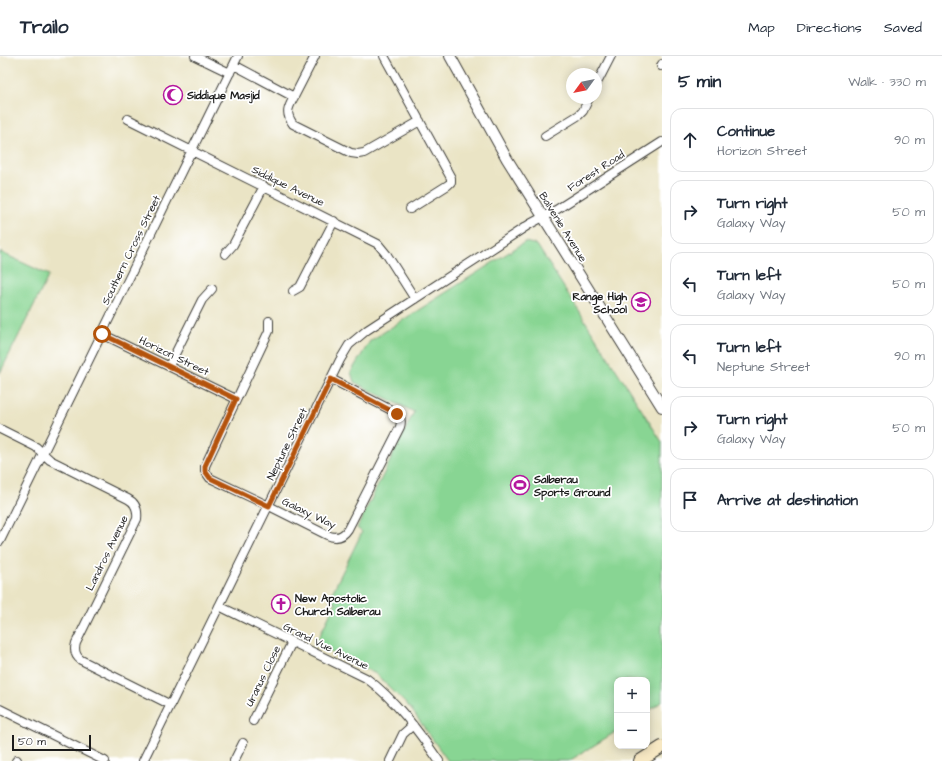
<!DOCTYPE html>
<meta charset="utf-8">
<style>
:root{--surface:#fff;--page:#f6f6f7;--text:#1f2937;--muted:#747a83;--line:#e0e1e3}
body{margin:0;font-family:"Architects Daughter",sans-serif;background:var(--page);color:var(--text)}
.controls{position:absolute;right:12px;bottom:12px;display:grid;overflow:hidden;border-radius:8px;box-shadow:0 2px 10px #0003}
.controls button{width:36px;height:36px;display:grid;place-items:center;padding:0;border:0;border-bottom:1px solid var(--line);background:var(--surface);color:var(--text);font:20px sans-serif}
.compass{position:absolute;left:566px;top:12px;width:36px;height:36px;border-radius:50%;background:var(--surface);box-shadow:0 2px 10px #0003;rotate:237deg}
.scale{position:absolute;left:12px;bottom:10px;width:79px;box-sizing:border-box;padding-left:4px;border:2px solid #1c1c1c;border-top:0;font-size:11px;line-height:14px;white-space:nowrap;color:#1c1c1c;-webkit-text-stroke:3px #fff;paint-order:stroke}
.stop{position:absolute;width:12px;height:12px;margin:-9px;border:3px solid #b45309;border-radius:50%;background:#fff}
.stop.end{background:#b45309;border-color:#fff;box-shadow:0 1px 4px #0008}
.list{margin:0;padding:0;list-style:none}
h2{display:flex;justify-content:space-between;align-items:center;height:52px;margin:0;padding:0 16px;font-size:17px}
h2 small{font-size:13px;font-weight:400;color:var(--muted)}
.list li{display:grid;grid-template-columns:26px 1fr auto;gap:12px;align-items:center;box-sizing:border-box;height:64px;margin:0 8px 8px;padding:0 8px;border:1px solid var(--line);border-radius:12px}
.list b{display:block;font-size:15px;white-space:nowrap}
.list p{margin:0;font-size:13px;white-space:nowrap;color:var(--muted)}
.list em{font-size:13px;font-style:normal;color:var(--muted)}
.icon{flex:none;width:22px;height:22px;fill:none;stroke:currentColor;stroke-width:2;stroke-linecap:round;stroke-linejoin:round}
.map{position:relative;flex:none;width:662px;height:705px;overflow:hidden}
header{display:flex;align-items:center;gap:24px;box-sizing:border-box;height:56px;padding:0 20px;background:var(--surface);border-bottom:1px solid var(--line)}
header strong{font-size:19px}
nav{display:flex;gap:22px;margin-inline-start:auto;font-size:14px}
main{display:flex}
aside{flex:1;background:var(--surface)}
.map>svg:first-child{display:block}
.green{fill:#88d593;stroke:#527858}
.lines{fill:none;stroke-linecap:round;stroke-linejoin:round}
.minor-casing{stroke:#3b3a35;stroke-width:10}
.tertiary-casing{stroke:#3b3a35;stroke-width:12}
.secondary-casing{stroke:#3b3a35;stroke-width:14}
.minor{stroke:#fff;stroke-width:8}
.tertiary{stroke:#fff;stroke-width:10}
.secondary{stroke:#f7e8c3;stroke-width:12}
.route{stroke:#b45309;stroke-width:5}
.labels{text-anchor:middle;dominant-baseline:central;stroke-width:3.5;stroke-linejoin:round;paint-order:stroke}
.poi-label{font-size:11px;font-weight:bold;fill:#1c1c1c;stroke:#fff;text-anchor:start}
.street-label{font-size:11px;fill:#1c1c1c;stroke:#fff}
</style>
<header>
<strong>Trailo</strong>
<nav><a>Map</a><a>Directions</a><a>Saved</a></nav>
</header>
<main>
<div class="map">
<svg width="662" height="705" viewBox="0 0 662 705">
<rect width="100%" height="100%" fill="#fff"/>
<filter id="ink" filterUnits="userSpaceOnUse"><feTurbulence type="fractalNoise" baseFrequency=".025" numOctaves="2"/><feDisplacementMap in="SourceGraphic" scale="8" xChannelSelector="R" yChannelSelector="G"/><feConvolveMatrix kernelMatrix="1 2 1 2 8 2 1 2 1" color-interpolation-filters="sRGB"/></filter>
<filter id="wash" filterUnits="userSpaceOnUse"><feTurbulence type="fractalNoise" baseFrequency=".012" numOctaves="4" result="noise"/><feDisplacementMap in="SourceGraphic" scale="16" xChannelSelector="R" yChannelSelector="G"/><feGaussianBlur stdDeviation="0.9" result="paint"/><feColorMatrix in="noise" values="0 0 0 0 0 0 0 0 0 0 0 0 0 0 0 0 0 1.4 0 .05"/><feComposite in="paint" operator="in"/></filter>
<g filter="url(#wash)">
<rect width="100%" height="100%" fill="#eae4c5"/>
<path class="green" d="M525 186 537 189 662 386V646L647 656V624H617V675L569 705H448L411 653 376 618 315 589 336 546 329 543 362 476 357 472 414 356 354 326 351 316 370 285Z
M0 196 49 219 0 317Z"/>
</g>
<g filter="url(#ink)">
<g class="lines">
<g class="minor-casing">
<path id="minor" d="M195 0 230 17
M384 0 451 122V126L448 129 410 153
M234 9 294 41 315 0
M661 10 662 8
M596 29 611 0
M294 41C288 52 285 57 293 68L351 97 358 98 364 97 420 65
M128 63 378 188 387 199 415 243
M545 80 579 59 583 55 589 42
M225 198 233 189 264 130
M293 235 300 231 334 165
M269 265V275L205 410V415L210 422 269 450 327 479C336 483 343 481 348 473L400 371C402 364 400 359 395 356L331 323
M102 278 236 343
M169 310 202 244 212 233
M0 373 36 391 50 404 128 443C136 447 138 454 137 463L76 587C74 594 75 600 81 604L171 649
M0 485 238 0
M219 550 366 622C395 643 419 676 439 705
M0 653 105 705
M253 665 292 586
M16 705 17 704
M143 705 340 304 349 289 367 274 530 168 556 154 662 86
M234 705 243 687
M390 705 403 678 413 669"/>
</g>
<g class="tertiary-casing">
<path id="tertiary" d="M450 0 507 103 662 351"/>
</g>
<g class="secondary-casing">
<path id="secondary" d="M640 705 662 691"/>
</g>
<use href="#minor" class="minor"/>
<use href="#tertiary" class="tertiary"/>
<use href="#secondary" class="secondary"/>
</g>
</g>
<g class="lines" filter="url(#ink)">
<path class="route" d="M102 278 236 343 205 410V415L210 422 269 450 331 323 397 358"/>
</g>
<defs>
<g id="mosque-ring" transform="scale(1)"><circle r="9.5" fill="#fff" stroke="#b5179e" stroke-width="1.5"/><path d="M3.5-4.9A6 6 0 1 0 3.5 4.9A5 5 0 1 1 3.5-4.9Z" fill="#b5179e"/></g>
<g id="school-ring" transform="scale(1)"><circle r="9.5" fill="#fff" stroke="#b5179e" stroke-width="1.5"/><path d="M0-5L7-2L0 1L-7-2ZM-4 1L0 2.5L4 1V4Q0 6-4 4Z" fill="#b5179e"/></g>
<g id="stadium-ring" transform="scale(1)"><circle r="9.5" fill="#fff" stroke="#b5179e" stroke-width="1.5"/><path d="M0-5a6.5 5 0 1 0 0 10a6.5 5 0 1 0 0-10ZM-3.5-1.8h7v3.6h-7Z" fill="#b5179e"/></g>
<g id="church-ring" transform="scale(1)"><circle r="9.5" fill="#fff" stroke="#b5179e" stroke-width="1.5"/><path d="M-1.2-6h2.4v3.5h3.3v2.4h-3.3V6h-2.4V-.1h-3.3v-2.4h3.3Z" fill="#b5179e"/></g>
</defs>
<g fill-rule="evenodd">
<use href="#mosque-ring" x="173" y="39"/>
<use href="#school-ring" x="641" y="246"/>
<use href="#stadium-ring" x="520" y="429"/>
<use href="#church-ring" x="281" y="548"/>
</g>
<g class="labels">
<g class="poi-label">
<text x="187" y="39">Siddique Masjid</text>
<text x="627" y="240" text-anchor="end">Range High<tspan x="627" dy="13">School</tspan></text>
<text x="534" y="423">Salberau<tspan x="534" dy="13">Sports Ground</tspan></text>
<text x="295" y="542">New Apostolic<tspan x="295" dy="13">Church Salberau</tspan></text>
</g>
<g class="street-label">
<text transform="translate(596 115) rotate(-33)">Forest Road</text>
<text transform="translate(288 130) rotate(26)">Siddique Avenue</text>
<text transform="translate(563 171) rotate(58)">Balvenie Avenue</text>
<text transform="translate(131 194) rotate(-64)">Southern Cross Street</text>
<text transform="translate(174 300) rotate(26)">Horizon Street</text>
<text transform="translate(287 388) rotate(-64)">Neptune Street</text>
<text transform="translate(309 457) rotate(26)">Galaxy Way</text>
<text transform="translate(107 497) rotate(-64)">Landros Avenue</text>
<text transform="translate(326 590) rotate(26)">Grand Vue Avenue</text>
<text transform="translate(263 620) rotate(-64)">Uranus Close</text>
</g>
</g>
</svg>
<div class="controls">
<button>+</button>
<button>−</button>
</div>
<svg class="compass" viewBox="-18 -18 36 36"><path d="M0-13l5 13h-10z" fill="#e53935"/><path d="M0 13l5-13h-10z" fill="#747a83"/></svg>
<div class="scale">50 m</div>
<div class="stop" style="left:102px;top:278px"></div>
<div class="stop end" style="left:397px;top:358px"></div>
</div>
<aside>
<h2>5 min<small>Walk · 330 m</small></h2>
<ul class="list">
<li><svg class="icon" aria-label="ahead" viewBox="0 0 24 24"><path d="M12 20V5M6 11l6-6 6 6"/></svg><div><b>Continue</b><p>Horizon Street</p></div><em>90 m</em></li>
<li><svg class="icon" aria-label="right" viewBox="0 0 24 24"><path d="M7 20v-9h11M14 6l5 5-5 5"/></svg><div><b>Turn right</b><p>Galaxy Way</p></div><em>50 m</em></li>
<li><svg class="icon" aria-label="left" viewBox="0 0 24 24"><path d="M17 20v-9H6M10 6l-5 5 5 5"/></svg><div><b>Turn left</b><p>Galaxy Way</p></div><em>50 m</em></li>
<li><svg class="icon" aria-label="left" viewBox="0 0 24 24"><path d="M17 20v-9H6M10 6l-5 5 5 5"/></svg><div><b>Turn left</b><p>Neptune Street</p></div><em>90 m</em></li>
<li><svg class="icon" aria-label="right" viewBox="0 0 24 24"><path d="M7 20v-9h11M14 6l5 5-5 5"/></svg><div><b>Turn right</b><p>Galaxy Way</p></div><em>50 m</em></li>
<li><svg class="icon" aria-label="arrive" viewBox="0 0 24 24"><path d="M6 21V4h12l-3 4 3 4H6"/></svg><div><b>Arrive at destination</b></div></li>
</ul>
</aside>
</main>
